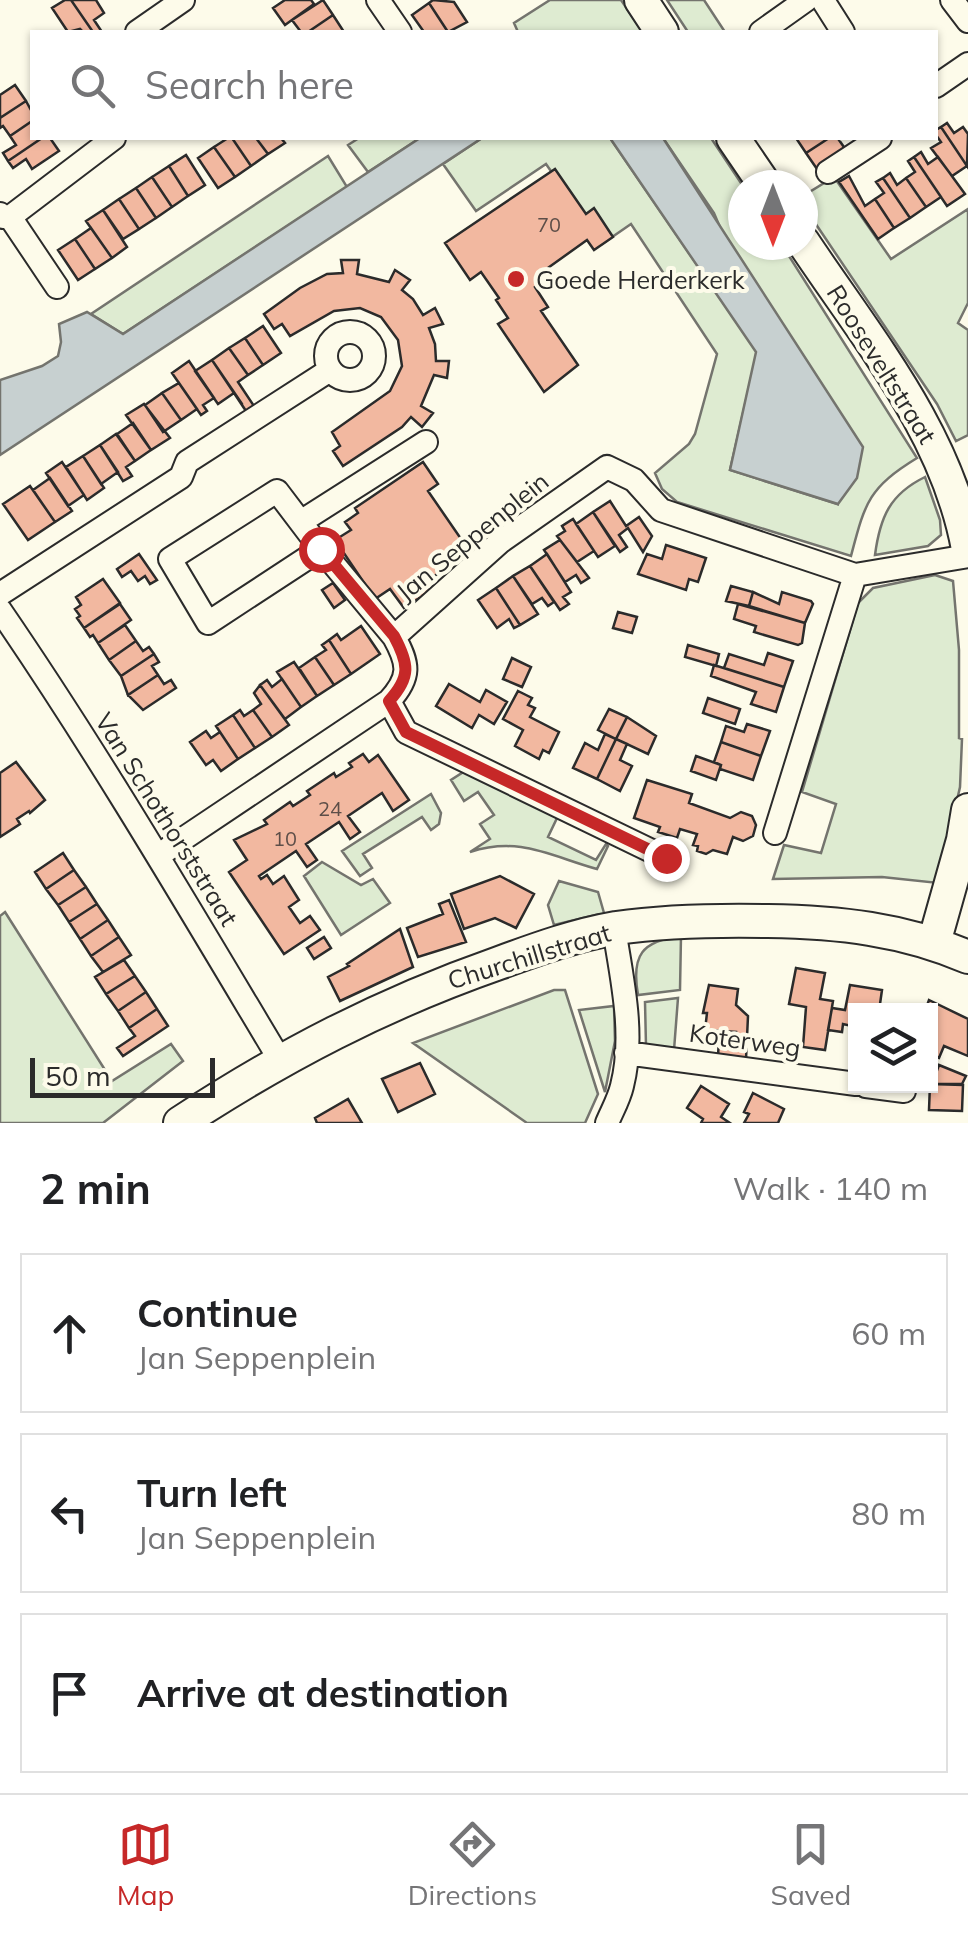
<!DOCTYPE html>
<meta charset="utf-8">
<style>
:root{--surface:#fff;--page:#f6f6f6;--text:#202124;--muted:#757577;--line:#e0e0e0;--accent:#c62828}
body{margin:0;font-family:Mulish,sans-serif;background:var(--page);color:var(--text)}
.controls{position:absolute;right:30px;bottom:30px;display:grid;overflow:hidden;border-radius:0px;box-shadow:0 2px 8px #0004}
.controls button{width:90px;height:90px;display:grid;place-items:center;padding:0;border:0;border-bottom:2px solid var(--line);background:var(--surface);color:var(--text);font:50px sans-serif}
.compass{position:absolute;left:728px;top:170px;width:90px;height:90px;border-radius:50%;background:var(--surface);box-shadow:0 2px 8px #0004;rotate:180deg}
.scale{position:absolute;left:30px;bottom:25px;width:185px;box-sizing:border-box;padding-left:10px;border:5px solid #2b2b2b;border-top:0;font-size:28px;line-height:35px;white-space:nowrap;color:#2b2b2b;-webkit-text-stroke:8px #fdfbea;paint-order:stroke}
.stop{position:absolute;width:30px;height:30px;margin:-22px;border:8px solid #c62828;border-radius:50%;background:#fff}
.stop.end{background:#c62828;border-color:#fff;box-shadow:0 2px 10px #0008}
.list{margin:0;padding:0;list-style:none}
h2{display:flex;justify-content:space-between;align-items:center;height:130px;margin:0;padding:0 40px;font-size:42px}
h2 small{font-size:32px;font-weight:400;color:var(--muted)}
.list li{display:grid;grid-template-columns:65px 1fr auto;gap:30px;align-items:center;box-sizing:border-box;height:160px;margin:0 20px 20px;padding:0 20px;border:2px solid var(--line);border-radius:0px}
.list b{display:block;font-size:38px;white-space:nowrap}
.list p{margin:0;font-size:32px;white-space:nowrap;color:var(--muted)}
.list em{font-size:32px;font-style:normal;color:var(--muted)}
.icon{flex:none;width:55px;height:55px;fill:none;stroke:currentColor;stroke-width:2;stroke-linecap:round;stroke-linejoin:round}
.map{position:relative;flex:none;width:968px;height:1123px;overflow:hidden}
.search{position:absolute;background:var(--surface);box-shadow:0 2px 8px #0004;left:30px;right:30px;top:30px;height:110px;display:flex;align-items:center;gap:25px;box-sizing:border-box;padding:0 35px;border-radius:0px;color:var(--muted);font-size:38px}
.sheet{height:670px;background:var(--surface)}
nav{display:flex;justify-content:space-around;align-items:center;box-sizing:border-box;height:140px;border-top:2px solid var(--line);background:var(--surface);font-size:28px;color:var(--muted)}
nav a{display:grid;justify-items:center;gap:5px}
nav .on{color:var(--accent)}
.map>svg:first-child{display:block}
.green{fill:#deebd1;stroke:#74746e;stroke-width:2.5}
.water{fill:#c7d0d0;stroke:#74746e;stroke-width:2.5}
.building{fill:#f2b8a0;stroke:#2b2b2b;stroke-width:2.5}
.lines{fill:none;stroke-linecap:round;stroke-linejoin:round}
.street-casing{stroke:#2b2b2b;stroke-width:26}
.secondary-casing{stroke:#2b2b2b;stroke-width:36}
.street{stroke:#fdfbea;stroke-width:22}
.secondary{stroke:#fdfbea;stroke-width:32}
.route{stroke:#c62828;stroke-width:12}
.poi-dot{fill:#c62828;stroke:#fdfbea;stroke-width:4}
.labels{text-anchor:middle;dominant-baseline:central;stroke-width:8;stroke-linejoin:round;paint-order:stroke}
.number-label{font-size:20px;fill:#5d4e48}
.poi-label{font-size:25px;fill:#2b2b2b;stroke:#fdfbea;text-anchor:start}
.street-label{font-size:25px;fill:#2b2b2b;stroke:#fdfbea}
</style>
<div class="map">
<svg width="968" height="1123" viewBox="0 0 968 1123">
<rect width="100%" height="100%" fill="#fdfbea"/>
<path class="green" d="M550 0H621L643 32H518L514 23Z
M667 0H704L725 32H688Z
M359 138H420L368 172 348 145Z
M482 138H610L757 352 730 470 837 504 714 213 663 138H711L743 186V245H782L917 458C868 488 865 503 851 556L677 502 662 489 655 473 689 444 695 434 717 354 631 224 602 244 546 164 476 211 443 164Z
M328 156 347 187 123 334 91 314Z
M834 177 891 259 968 209V303L958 323 968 330V435L956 441 937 404 803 205V196Z
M925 477 940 520 941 535 928 546 875 555C880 517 890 494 925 477Z
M935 575 953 581 959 650V738L962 739 960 787 938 883 882 877 773 879 784 845 821 853 836 804 802 792 858 603 873 588Z
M465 771 557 818 548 837 596 860 606 844 608 846 597 869C550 856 520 836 470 852L490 839 480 824 494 815 478 792 464 801 451 780Z
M431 794 441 813 439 824 431 830 422 817 363 854 372 868 360 876 342 851Z
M322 862 361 885 373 879 390 903 341 935 304 876Z
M559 881 598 892 604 913 554 925 548 905Z
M5 912 112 1081 171 1044 183 1061 103 1123H0V916Z
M681 936 680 990 638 995C631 955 642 941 681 936Z
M554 990H565L598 1094 585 1123H527L413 1043Z
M678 998 674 1050 646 1046 645 1002Z
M614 1006 615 1041 605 1092 579 1010Z"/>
<path class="water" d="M420 138H482L0 455V380L42 366 58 356 61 342 59 324 87 312 123 334Z
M610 138H663L863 447 857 478 838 504 730 470 756 352Z"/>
<path class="building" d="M65 0H71L93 32H83L80 29 68 32 52 8Z
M71 0H96L104 13 94 20 102 32H93Z
M285 0H311L314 4 285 25 273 8Z
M323 0 333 15 308 32H301L292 20Z
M433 0 454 2 467 22 448 32 429 3Z
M429 3 448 32H424L412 15Z
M333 15 344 32H308Z
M15 85 26 101 0 118V95Z
M26 101 32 112V121L10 136 3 126 0 128V118Z
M32 121V138H42L8 161 3 153 16 145 10 136Z
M947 123 954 133 963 127 968 134 967 166 941 127Z
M941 127 967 166 952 176 931 148 941 142 936 135V130Z
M42 138H50L59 151 32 169 26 159 13 168 8 161Z
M228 138H232L251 166 235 177 214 147Z
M232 138H256L268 154 251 166Z
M256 138H281L285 143 268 154Z
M796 138H829L806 153Z
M829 138H842L839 140 846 150 817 169 806 153Z
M214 147 235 177 218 188 198 158Z
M921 152 928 164 938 157 965 194 947 206 914 157Z
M186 155 205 185 188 196 169 166Z
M914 157 941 197 926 207 906 178 915 172 908 161Z
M169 166 188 196 172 207 152 177Z
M555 169 586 214 594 208 613 237 594 250 587 240 545 270 550 277 535 287 548 307 541 311 578 365 544 392 498 324 508 318 496 300 499 298 481 272 470 280 445 243Z
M890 173 897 185 906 178 926 207 910 218 883 178Z
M849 176 865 206 875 199 894 228 878 239 839 182Z
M152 177 172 207 156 218 136 188Z
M883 178 910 218 894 228 875 199 884 193 876 182Z
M136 188 156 218 139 229 119 199Z
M119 199 139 229 123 239 103 210Z
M103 210 127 247 112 258 86 221Z
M91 228 112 258 95 269 75 239Z
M75 239 95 269 78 280 58 250Z
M341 260H359L357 274 389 282 395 270 410 280 402 290 413 299 423 315 435 308 443 324 429 328 435 344 436 361H449L447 378 434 375 421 406 433 413 422 427 411 417 402 427 343 466 333 451 340 446 332 432 390 391 402 366 398 340 381 317 360 308 334 311 290 336 282 324 274 329 264 314 300 288 327 274 343 273Z
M263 326 281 353 263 365 245 338Z
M245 338 263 365 248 375 229 348Z
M229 348 248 375 238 382 254 406 246 411 212 360Z
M212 360 242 404V405L234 393 218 404 195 371Z
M189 361 214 398 203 405 207 411 201 415 172 373Z
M179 383 197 409 181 420 162 393Z
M162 393 181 420 163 432 145 405Z
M144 404 170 438 151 450 126 415Z
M133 423 151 450 135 461 117 434Z
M116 434 135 461 126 467 132 476 123 481 100 445Z
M100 445 118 472 101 484 83 456Z
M83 456 104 488 87 500 66 467Z
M62 462 84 495 68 506 46 473Z
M423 462 438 484 428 491 470 552 424 583 430 591 404 608 390 589 375 599 335 540 351 530 345 522 358 513 355 508Z
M50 478 72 511 55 522 33 490Z
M30 486 55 522 28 540 3 504Z
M610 501 626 526 639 517 652 536 643 552 628 528 619 535 627 547 620 552 593 512Z
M593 512 615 546 598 557 576 524Z
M573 519 594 551 577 562 557 536 565 531 562 526Z
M560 540 589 578 581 583 576 575 565 582 544 550Z
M666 545 706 558 698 582 689 579 686 590 638 574 647 554 662 559Z
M139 554 157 580 150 584 145 576 138 581 131 571 122 577 117 569Z
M547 554 571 592 563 597 569 604 560 610 530 566Z
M530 566 554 602 548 606 542 598 532 604 513 576Z
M513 576 538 614 520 625 496 588Z
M103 579 120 603 84 628 77 618 80 616 75 609 81 605 76 597Z
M333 583 345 600 334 608 322 590Z
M731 586 753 592 749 606 726 601Z
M496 588 520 625 514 628 509 619 497 628 478 600Z
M753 592 779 604 782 592 811 601 813 604 805 623 749 606Z
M120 604 131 620 98 643 93 635 90 637 84 628Z
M738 604 805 623 802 643 798 645 754 632 756 626 734 619Z
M618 612 637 617 632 633 613 628Z
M125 625 136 641 109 660 98 643Z
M361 626 380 654 351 674 329 640 337 634 341 640Z
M329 640 351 674 334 685 315 657 326 650 322 645Z
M136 641 143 651 149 647 154 654 121 676 109 660Z
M688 645 719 654 716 666 685 657Z
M768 653 793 661 784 687 724 668 729 654 764 665Z
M154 654 159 662 152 666 158 675 128 695 121 676Z
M315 657 334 685 317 696 299 668Z
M512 658 531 667 522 687 503 679Z
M294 662 317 696 301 707 277 672Z
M714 665 784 687 776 712 751 704 756 692 711 676Z
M158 675 164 684 171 680 176 688 143 710 128 695Z
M282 679 301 707 285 719 260 685 267 680 272 687Z
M449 684 480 702 486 690 507 702 494 724 479 715 472 728 436 706Z
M260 685 289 725 272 737 253 710 261 704 254 693Z
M518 691 532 698 528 705 535 708 530 717 559 732 549 753 543 750 539 759 515 746 523 730 503 719Z
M708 698 740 709 735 724 703 713Z
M609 709 627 717 616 739 598 730Z
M240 710 244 716 253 710 272 737 255 748 233 715Z
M233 715 255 748 238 759 216 726Z
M627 717 656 736 648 754 616 739Z
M747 724 770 731 761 756 721 742 726 726 744 732Z
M206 731 211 738 220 732 238 759 221 771 213 760 206 765 190 742Z
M605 734 616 739 597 779 573 768 585 743 598 750Z
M616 739 627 744 620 760 632 766 620 791 597 779Z
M721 742 761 756 753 780 720 769 721 765 714 762Z
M363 754 369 762 378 755 409 800 393 811 382 793 348 816 360 832 350 839 339 822 306 844 317 860 307 867 296 851 259 876 261 879 267 875 273 884 284 876 299 900 289 907 300 923 310 916 320 930 284 954 229 872 247 860 234 840 267 824 264 820 290 802 293 806 310 795 307 791 334 773 336 777 352 767 349 763Z
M696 756 721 765 716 780 691 771Z
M16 762 45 800 30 813 29 811 17 819 20 824 0 837V773Z
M647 780 692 794 689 803 730 818 741 812 752 816 756 825 753 836 743 841 733 837 727 854 713 850 706 854 697 851 698 846 693 845 697 834 680 829 677 838 658 832 660 827 634 818Z
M63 853 74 870 46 889 35 872Z
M74 870 86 887 58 905 46 889Z
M500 876 534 894 516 928 495 918 464 929 451 894Z
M86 887 97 904 69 922 58 905Z
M449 900 466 942 418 957 407 928 443 914 439 904Z
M97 904 108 920 80 939 69 922Z
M108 920 119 937 91 956 80 939Z
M400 929 413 967 340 1001 328 977 349 966 347 964Z
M119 937 131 955 103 972 91 956Z
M324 937 331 948 314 959 307 948Z
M124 960 135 976 106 994 95 977Z
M796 968 825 973 820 999 833 1001 825 1050 803 1047 806 1007 789 1004Z
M135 976 146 992 118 1011 106 994Z
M709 985 738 989 736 1005 748 1016 746 1059 718 1056 719 1039 735 1041 736 1032 705 1030 707 1013H703Z
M850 985 882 990 879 1011H856V1027L843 1024 842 1032 828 1030 832 1008 845 1010Z
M146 992 157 1009 129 1028 118 1011Z
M929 1000 968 1019V1056L944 1046 939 1058 930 1055V1011H925Z
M157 1009 168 1026 123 1056 117 1048 135 1036 129 1028Z
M420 1063 435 1094 398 1112 382 1079Z
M939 1065 966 1076 962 1084H932Z
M930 1084 963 1085 962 1111 929 1110Z
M701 1086 729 1104 721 1117 730 1123H701L703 1119 687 1108Z
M753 1093 784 1109 778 1123H744L749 1114 744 1112Z
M348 1099 362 1123H317L315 1118Z"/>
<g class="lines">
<g class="street-casing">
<path id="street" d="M378 0 400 32
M952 0 968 21
M824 2 843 32
M137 32 183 0
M761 32 806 0
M936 86 968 64
M828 172 880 138
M0 214 3 217H10L57 287
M10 217 114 138
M326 356a24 24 0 1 1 48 0a24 24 0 1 1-48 0Z
M302 521 426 442
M321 549 277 491 170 559 208 623 321 549 394 637
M0 594 181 477 187 462 330 370
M0 610C100 756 189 908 280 1060
M389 701 406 732 666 858
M775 833 855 575
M159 855 389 701C411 677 409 664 394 637L500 542 607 467 634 480 661 510 855 575 968 556
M626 1053 856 1084
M866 1086 904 1091
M607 1123C612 1111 619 1099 622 1086 635 1035 622 979 614 929"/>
</g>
<g class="secondary-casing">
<path id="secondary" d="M641 0 662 32
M733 138 765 185
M803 242C867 338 947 433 968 549
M934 943 963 840 968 810
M180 1123C284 1055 382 1004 499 963 537 949 576 935 616 928 666 921 717 920 768 921 838 922 903 929 968 957"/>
</g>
<use href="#street" class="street"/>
<use href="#secondary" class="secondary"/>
</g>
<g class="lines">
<path class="route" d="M321 549 394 636C409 664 411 677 389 701L406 732 666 858"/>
</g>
<circle class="poi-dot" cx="516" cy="279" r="10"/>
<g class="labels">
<g class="number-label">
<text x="549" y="224">70</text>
<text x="330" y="808">24</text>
<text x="285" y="838">10</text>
</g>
<g class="poi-label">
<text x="536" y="279">Goede Herderkerk</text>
</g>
<g class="street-label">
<text transform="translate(882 364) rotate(58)">Rooseveltstraat</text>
<text transform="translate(472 536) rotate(-39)">Jan Seppenplein</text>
<text transform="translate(167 819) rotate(58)">Van Schothorststraat</text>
<text transform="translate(529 956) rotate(-17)">Churchillstraat</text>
<text transform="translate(745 1040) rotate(8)">Koterweg</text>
</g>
</g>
</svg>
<div class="controls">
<button><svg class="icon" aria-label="layers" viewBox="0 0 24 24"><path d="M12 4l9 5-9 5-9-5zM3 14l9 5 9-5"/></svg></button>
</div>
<svg class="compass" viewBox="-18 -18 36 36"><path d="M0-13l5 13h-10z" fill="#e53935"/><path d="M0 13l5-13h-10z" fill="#757577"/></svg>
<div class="scale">50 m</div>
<div class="stop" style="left:321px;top:549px"></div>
<div class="stop end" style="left:666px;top:858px"></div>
<div class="search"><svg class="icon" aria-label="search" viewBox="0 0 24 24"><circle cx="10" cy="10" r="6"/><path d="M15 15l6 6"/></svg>Search here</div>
</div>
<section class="sheet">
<h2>2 min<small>Walk · 140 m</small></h2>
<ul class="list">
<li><svg class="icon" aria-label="ahead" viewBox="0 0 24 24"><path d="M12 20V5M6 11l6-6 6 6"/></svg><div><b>Continue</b><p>Jan Seppenplein</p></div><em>60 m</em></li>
<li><svg class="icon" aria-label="left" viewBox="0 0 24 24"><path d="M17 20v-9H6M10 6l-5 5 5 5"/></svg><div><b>Turn left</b><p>Jan Seppenplein</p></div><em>80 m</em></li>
<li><svg class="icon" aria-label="arrive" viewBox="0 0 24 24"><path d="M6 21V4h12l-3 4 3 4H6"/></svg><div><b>Arrive at destination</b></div></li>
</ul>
</section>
<nav>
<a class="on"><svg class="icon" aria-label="map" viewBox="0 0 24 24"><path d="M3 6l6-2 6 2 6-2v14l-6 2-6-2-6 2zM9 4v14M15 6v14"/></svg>Map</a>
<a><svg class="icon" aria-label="directions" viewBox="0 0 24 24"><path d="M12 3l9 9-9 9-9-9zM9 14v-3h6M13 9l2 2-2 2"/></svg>Directions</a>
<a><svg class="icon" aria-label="saved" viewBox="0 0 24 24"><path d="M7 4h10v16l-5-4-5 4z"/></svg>Saved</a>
</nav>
